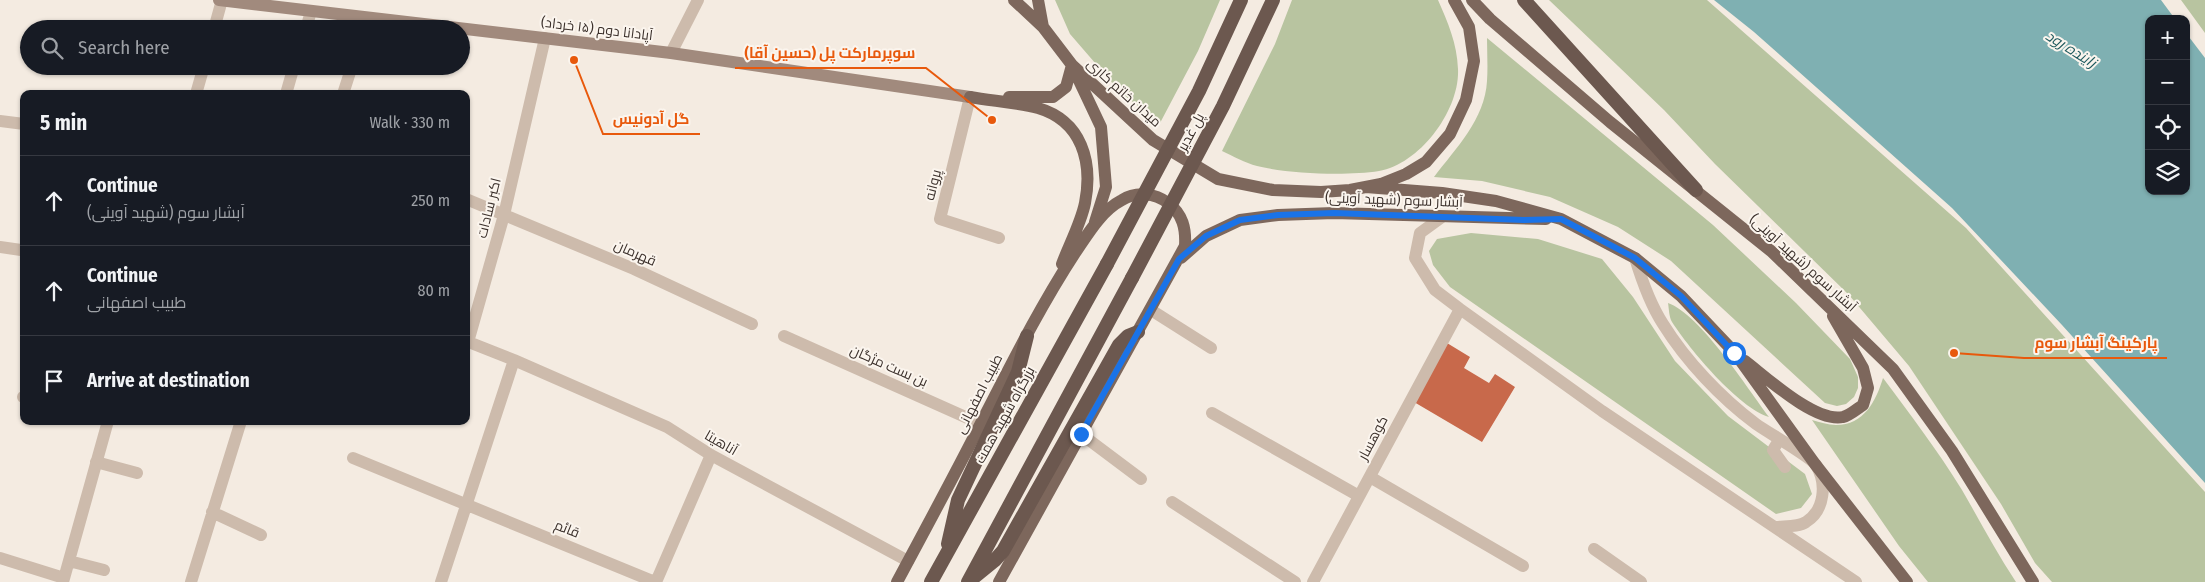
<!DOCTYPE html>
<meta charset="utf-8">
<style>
:root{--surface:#171b24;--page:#20242c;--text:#f1f3f6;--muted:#9ea1a6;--line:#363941}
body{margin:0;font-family:"Fira Sans Condensed",Cairo,sans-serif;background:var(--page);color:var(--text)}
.controls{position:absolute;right:15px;top:15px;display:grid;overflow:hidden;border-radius:10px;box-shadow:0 1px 4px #0004}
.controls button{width:45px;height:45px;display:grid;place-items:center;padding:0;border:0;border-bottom:1px solid var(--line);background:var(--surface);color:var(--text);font:25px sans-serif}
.stop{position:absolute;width:15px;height:15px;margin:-11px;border:4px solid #1a73e8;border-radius:50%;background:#fff}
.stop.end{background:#1a73e8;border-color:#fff;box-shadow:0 1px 5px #0008}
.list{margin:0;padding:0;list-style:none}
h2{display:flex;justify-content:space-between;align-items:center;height:65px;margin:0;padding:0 20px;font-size:21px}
h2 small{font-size:16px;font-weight:400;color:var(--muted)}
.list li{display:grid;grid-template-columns:32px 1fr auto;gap:15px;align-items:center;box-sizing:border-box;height:90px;padding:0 20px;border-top:1px solid var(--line)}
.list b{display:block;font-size:19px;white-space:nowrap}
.list p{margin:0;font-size:16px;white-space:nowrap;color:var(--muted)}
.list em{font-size:16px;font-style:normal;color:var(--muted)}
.icon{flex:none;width:28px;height:28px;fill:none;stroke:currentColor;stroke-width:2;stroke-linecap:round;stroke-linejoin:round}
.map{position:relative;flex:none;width:2205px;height:582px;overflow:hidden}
.search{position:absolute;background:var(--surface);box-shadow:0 1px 4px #0004;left:20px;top:20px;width:450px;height:55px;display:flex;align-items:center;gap:12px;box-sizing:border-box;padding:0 18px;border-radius:28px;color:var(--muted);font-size:19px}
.panel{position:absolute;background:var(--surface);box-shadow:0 1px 4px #0004;left:20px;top:90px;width:450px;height:335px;border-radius:10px}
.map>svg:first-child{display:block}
.green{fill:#b8c4a0}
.water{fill:#7fb0b2}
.building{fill:#c8694b}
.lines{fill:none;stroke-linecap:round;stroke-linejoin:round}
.minor{stroke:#cdbbac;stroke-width:12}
.secondary{stroke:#a18a7d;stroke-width:12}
.primary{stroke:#7d675c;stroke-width:12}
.trunk{stroke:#6c584f;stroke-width:14}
.trunk-bridge{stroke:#6c584f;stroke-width:14}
.route{stroke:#1a73e8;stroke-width:6}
.labels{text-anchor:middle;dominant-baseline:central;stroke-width:4;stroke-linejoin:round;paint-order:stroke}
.street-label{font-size:14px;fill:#3b302b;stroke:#fbf5ee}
.water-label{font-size:15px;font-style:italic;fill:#1f5a5e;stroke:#fbf5ee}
.leader{fill:none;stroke:#e8590c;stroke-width:2}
.callout-dot{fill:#e8590c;stroke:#fbf5ee;stroke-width:2}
.callout-label{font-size:15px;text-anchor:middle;font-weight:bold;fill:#e8590c;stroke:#fbf5ee;stroke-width:4;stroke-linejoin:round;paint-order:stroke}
</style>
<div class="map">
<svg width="2205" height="582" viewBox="0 0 2205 582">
<rect width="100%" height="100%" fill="#f4ebe1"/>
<path class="green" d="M1055 0H1220L1198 51 1160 123 1121 93 1070 34Z
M1292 0H1438C1448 23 1457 43 1458 69 1460 110 1420 164 1379 171 1347 176 1289 174 1257 166 1245 163 1233 156 1222 151L1275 44Z
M1549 0H1707L1966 228 2205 492V582H2052L2035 563 2001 504 1909 366 1849 295 1715 164 1664 110Z
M2181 0H2205V33Z
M1487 38 1713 225 1796 303 1850 359 1858 377V388L1854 397 1846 404 1837 406 1825 403 1671 261 1618 227 1550 197 1482 181 1434 177C1456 148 1485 119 1487 81 1488 67 1487 52 1487 38Z
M1471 233 1538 239 1602 259 1633 297 1675 361 1728 416 1805 474 1812 494 1801 508 1776 514 1450 287 1433 265 1429 251 1437 239Z
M1668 303C1700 314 1748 389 1769 417 1739 408 1690 350 1672 322 1669 317 1669 309 1668 303Z
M1883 378C1910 414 1938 451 1962 490 1980 521 1996 552 2016 582H1928L1899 546 1812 420C1820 422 1828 425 1836 425 1864 425 1876 401 1883 378Z"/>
<path class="water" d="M1714 0H2161L2175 19H2149V191H2186V33L2205 58V483L2062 325 1952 208 1754 32Z"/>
<path class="building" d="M1447 343 1470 357 1464 368 1489 383 1495 374 1515 387 1482 442 1414 402Z"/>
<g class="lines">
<path class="minor" d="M214 29 222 0
M306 29 311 11
M364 29 367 18
M671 53 698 0
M196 94 204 66
M286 94 294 66
M343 94 352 66
M970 97 940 219 999 238
M0 121 24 124
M466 199 634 269 752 324
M1442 217 1420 233 1415 258 1435 290 1460 309 1602 411 1856 582
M0 247 21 250
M1635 258C1642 281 1650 304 1663 324 1686 361 1721 398 1756 424 1767 432 1811 457 1816 465 1827 483 1825 510 1806 522 1799 527 1785 526 1776 527
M1151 310 1211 348
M784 336 981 424
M468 342 504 215 545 38
M514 360 667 427 711 455 908 561
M23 397H24
M1212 413 1359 496
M1081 434 1141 479
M1779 440 1773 450 1785 467
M353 458 655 582
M96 462 137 473
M1370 477 1523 566
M1172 502 1295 582
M212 512 261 535
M1594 549 1641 582
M0 558 64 578
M69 561 104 570
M63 582 108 421
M191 582 241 421
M441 582 514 360 466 341
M656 582 711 455
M1313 582 1460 309"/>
<path class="secondary" d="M219 0 671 53 970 97"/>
<path class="primary" d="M1014 0 1043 27
M1038 0 1043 27 1072 65 1153 140 1218 179 1273 190 1321 192 1350 190 1381 184 1406 174 1426 162 1450 134 1466 100 1474 61 1469 27 1454 0
M1472 0 1490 19 1610 122 1771 251 1893 369 1952 451 2033 582
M1075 72 1101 127 1106 187 1095 222
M970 97C992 101 1016 102 1038 108 1082 121 1093 162 1085 203 1081 223 1069 245 1062 264
M1009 97H1053L1066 87 1072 65
M1366 187 1442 193 1496 201 1561 219 1635 258 1681 296 1735 353 1815 464 1907 582
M1181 258 1206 236 1240 220 1278 215 1334 213 1546 219
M1745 361C1766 377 1815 423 1843 417 1849 416 1857 409 1863 405L1868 388 1863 368 1833 316
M897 582C925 530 953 478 980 425 1010 367 1039 308 1075 253 1088 234 1101 211 1122 200 1136 191 1155 193 1168 203 1183 214 1186 229 1185 246L999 582"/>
<path class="trunk" d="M1524 0 1696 190
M948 544 958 500 1018 372 1027 336
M973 578 995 560 1003 551 1119 345 1128 336 1138 332
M931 582 1107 264
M968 582 1132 278"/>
<path class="trunk-bridge" d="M1107 264 1199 91 1241 0
M1132 278 1223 106 1273 0"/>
</g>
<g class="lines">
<path class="route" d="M1081 434 1179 259 1206 236 1240 220 1278 215 1334 213 1524 220 1561 219 1635 258 1681 296 1734 353"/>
</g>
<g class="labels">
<g class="street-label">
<text transform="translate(597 29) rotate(7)">آپادانا دوم (۱۵ خرداد)</text>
<text transform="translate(1124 93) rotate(42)">میدان خاتم کاری</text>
<text transform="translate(1191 132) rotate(-62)">پل غدیر</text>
<text transform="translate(933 185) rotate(-76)">پروانه</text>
<text transform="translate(1394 200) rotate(2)">آبشار سوم (شهید آوینی)</text>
<text transform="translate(489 208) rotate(-76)">اکبر سادات</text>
<text transform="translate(635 253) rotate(24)">قهرمان</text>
<text transform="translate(1803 263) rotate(42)">آبشار سوم (شهید آوینی)</text>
<text transform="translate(889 366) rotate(24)">بن بست مژگان</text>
<text transform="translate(979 394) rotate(-63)">طبیب اصفهانی</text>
<text transform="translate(1005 415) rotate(-61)">بزرگراه شهید همت</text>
<text transform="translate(1373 438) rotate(-62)">کوهسار</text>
<text transform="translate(721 443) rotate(30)">آناهیتا</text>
<text transform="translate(567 529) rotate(22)">قائم</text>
</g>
<g class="water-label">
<text transform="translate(2071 49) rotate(32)">زاینده رود</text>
</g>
</g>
<path class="leader" d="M992 120L926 68H735M574 60L603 134H700M1954 353L2024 358H2167"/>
<g class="callout-dot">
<circle cx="992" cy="120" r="5"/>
<circle cx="574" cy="60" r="5"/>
<circle cx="1954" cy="353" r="5"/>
</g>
<g class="callout-label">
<text x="830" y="58">سوپرمارکت پل (حسین آقا)</text>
<text x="651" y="124">گل آدونیس</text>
<text x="2096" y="348">پارکینگ آبشار سوم</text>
</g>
</svg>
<div class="controls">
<button>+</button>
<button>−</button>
<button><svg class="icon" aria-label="locate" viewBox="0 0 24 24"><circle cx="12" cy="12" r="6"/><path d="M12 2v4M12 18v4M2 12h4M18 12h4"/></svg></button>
<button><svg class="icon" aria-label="layers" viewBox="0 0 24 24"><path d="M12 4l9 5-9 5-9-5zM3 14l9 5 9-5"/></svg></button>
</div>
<div class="stop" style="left:1734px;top:353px"></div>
<div class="stop end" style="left:1081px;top:434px"></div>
<div class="search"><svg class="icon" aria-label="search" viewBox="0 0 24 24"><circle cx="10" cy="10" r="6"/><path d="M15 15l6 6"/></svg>Search here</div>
<section class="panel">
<h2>5 min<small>Walk · 330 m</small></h2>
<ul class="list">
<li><svg class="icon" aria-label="ahead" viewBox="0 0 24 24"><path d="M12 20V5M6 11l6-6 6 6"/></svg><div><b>Continue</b><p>آبشار سوم (شهید آوینی)</p></div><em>250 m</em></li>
<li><svg class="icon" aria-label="ahead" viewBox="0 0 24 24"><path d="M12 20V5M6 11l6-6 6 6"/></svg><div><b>Continue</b><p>طبیب اصفهانی</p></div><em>80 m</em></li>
<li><svg class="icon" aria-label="arrive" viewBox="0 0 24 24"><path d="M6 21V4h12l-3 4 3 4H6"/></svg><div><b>Arrive at destination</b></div></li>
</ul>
</section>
</div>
